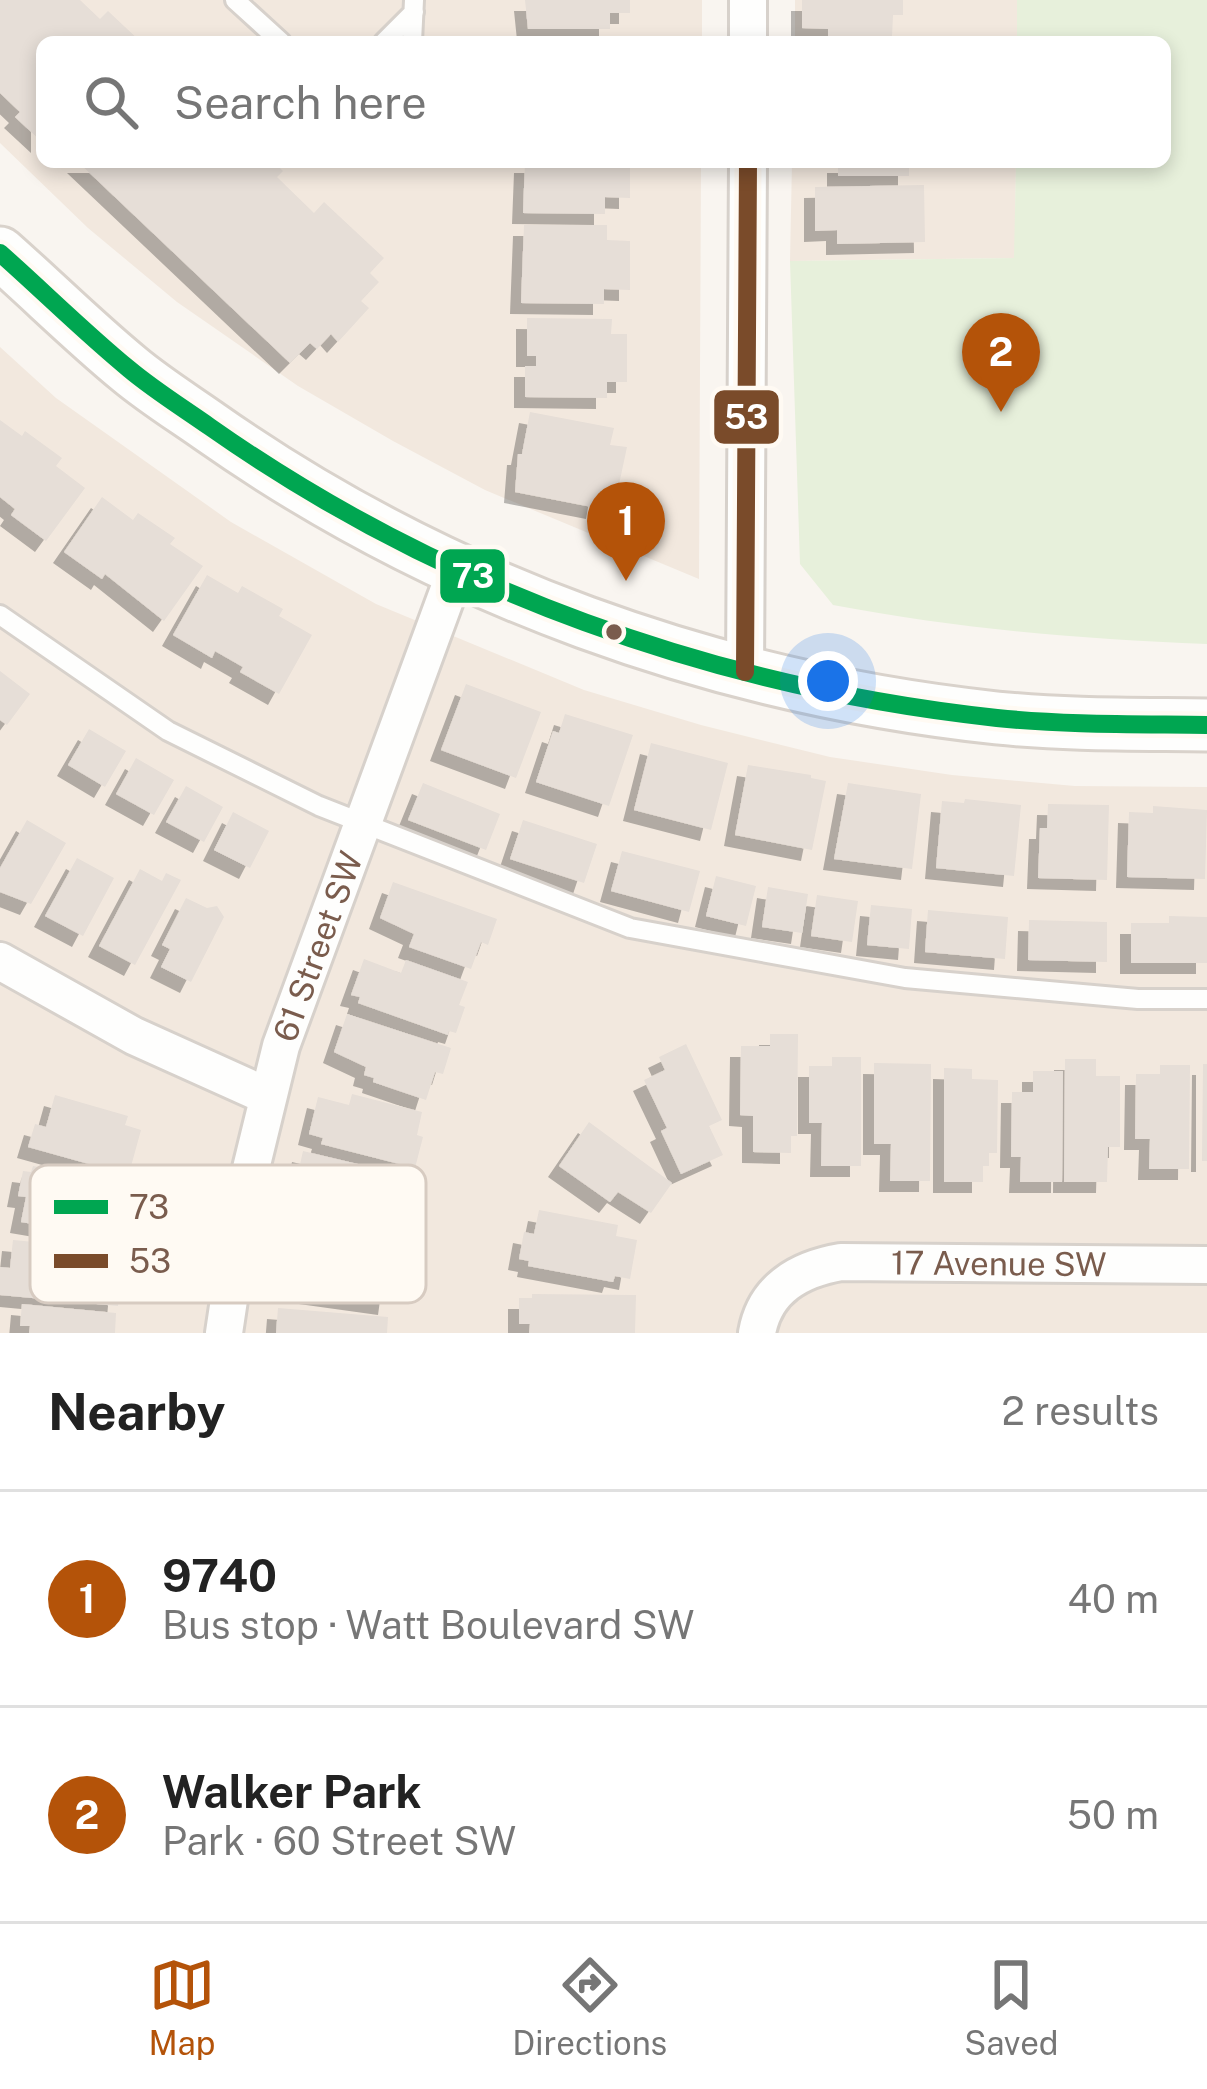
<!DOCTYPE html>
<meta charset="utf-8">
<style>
:root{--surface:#fff;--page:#f2f2f2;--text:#222;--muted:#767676;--line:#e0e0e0;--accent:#b45309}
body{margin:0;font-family:"Public Sans",sans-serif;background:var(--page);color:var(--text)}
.you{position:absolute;left:828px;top:681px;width:42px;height:42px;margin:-30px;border:9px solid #fff;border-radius:50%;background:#1a73e8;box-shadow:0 0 0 18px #1a73e833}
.badge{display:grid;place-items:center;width:78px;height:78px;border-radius:50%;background:var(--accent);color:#fff;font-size:39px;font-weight:700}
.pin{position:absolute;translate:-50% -99px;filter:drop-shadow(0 3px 6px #0008)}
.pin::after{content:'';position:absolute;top:63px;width:42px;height:36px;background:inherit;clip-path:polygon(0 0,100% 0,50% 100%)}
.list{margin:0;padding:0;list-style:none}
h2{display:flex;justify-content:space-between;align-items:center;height:156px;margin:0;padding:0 48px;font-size:51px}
h2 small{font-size:39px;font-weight:400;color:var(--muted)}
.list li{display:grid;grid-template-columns:78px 1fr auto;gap:36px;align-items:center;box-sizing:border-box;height:216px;padding:0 48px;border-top:3px solid var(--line)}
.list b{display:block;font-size:45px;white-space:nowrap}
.list p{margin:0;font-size:39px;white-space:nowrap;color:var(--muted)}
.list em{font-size:39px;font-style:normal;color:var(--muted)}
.icon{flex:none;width:66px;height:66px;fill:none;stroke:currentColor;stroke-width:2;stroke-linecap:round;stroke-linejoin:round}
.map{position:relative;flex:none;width:1207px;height:1333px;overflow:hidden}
.search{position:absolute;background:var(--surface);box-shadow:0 6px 18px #0003;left:36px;right:36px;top:36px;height:132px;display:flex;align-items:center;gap:30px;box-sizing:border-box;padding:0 42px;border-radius:18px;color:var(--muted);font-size:45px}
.sheet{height:588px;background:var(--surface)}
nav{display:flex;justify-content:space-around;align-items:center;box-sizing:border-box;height:168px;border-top:3px solid var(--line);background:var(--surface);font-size:33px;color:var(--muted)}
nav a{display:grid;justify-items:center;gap:6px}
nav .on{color:var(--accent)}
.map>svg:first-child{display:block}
.residential{fill:#f2e8de}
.green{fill:#e7f0db}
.building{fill:#e6ded7;filter:url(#shadow)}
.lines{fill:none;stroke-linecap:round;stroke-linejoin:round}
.lane-casing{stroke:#d7d1cb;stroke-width:24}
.street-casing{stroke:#d7d1cb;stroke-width:42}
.secondary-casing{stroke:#d9d2cb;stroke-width:57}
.lane{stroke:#fefefd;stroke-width:18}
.street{stroke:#fefefd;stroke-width:36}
.secondary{stroke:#fefefd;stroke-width:51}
.bus-1-casing{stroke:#fffaf3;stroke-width:27}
.bus-2-casing{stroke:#fffaf3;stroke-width:27}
.bus-1{stroke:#00a651;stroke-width:18}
.bus-2{stroke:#7a4b2a;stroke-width:18}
.bus-dot{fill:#7a5c4d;stroke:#fffaf3;stroke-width:4.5}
.labels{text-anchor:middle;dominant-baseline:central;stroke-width:9;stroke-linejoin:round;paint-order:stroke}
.street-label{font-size:33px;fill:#7a5c4d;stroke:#fffaf3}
.key{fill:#fffaf3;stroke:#d7cbc1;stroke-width:3}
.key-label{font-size:33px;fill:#7a5c4d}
.line-badge{stroke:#fffaf3;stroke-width:4.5}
.badge-label{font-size:33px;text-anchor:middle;font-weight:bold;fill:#fff}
</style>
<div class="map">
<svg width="1207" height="1333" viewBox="0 0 1207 1333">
<defs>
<filter id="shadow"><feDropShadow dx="-11" dy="11" stdDeviation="0" flood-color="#0004"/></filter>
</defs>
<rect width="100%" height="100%" fill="#f9f5f0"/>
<path class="residential" d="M0 0H702V42H42V162H701L699 579 485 490 393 441 298 386 177 302 88 228 0 143Z
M795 0H1017V42H795Z
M792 162H1016L1015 258 790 261Z
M0 347 56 398 231 522 376 604 584 690 701 725 830 757 952 775 1075 786 1207 787V1333H0Z"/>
<path class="green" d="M1017 0H1207V644C1077 639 961 629 833 605L800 564 790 261 1014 258 1016 162H1165V42H1017Z"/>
<path class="building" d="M0 0H80L100 19 108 11 141 42H42V142L15 117 20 112 0 93Z
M525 0H630V13H610V29H528Z
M802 0H903V15H893L892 37 828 36V29L802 28Z
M78 162H274L283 171 277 177 314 213 324 202 384 258 370 273 379 282 361 301 369 308 338 342 331 334 317 349 310 343 290 363Z
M525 162H630V198L605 197V214L523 213Z
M838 162H909V176H838Z
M924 185 925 242 837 244V230L815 231V187Z
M524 225H607V240L630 241V290L604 289V304L521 303Z
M527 318 612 319 611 334H627V382H607V398L525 397V366H536V356H527Z
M530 412 614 428 610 445 627 447 617 494 600 491 597 508 515 492 518 454H522Z
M0 420 22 436 25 431 62 458 56 466 85 488 46 541 11 515 15 509 0 497Z
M102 497 133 520 138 513 175 538 170 544 203 566 164 621 105 574 102 579 64 552Z
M207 575 238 593 242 586 283 609 279 616 312 635 279 694 240 672 243 667 215 651 212 658 173 635Z
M0 671 30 694 7 725 0 720Z
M466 684 541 712 516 778 441 750Z
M565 714 633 735 609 806 536 782 553 731 559 733Z
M89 729 126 751 105 787 68 765Z
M651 743 728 763 711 830 634 810Z
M136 758 174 780 154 815 116 794Z
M748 765 811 775V778L826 781 812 850 735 835Z
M423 783 500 814 486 850 408 820Z
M848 783 921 794 912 869 834 859Z
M186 786 223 807 204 842 166 822Z
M965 799 1021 805 1014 876 936 868 942 801 964 803Z
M1048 804 1109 805 1107 880 1038 878 1040 828H1047Z
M1153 806 1207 810 1205 879 1127 877 1129 812 1153 813Z
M233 812 269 831 250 868 214 850Z
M27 820 66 843 31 904 0 892V868Z
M523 820 597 844 584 883 510 859Z
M622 851 700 871 689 912 611 891Z
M77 858 114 878 83 936 45 916Z
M140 869 162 881 166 873 181 880 135 965 99 946Z
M716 876 756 886 746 926 706 916Z
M393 882 497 919 488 945 481 942 471 969 409 947 414 934 380 918Z
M768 887 808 894 802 933 762 927Z
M817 895 858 901 852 942 811 936Z
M186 898 207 908 217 906 224 917 191 982 161 967 170 949 162 945Z
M871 905 912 909 909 949 867 945Z
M928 910 1008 917 1005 959 925 952Z
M1169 916 1207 917V963H1131V923H1169Z
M1029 920 1107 922V962L1028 960Z
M364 959 401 973 406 960 468 982 459 1005 465 1007 456 1033 449 1031 448 1035 358 1003 360 997 351 995Z
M347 1014 451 1048 443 1074 435 1072 426 1100 373 1082 374 1078 364 1075 366 1067 334 1052Z
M770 1034H798L797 1136H791V1153L753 1152V1116L740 1115 741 1046H770Z
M686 1044 722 1120 709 1126 723 1155 681 1174 661 1131 667 1128 644 1080 665 1070 659 1057Z
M832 1057H861V1166H821L822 1123H809V1066H832Z
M1065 1059H1096V1076H1120V1147H1108L1107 1182H1064Z
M874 1063 931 1064 930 1181H890L891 1144H874Z
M1203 1064H1207V1161H1202Z
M1160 1065H1190L1189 1169H1149L1150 1139H1135L1136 1074H1160Z
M944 1068 972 1069V1079L998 1080 997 1153H989V1166H983V1182H944Z
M1033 1071H1063L1062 1182H1020L1021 1157H1011L1012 1092H1033Z
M352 1094 422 1112 417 1135 423 1137 415 1168 321 1144 323 1138 309 1134 318 1097 349 1105Z
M55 1095 128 1116 125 1125 141 1130 130 1170 116 1166 114 1171 28 1147 35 1124 46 1127Z
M589 1122 672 1183 651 1213 618 1192 610 1202 559 1166Z
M303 1151 408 1176 401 1206 393 1204 388 1227 329 1213 331 1209 320 1206 322 1199 295 1187Z
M33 1166 135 1185 127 1227 95 1221 92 1234 21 1222 26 1197 18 1196 23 1171 31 1172Z
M539 1210 618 1225 616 1236 637 1240 630 1279 615 1276 613 1282 528 1266 529 1261 519 1259 524 1232 534 1234Z
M326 1238 390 1247 386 1274 393 1275 389 1304 281 1289 286 1245 325 1250Z
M13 1240 87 1247 86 1259 122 1262 118 1306 0 1295V1267L10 1268Z
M532 1294 636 1295 635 1333H529L530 1324H519V1298H532Z
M22 1304 116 1313 115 1333H29L30 1326H20Z
M278 1308 388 1317 387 1333H276Z"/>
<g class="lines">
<g class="lane-casing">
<path id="lane" d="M235 0 281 42
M384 42 414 12
M412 42 414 0
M0 615 168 731 319 806 630 928 905 978 1138 999H1207"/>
</g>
<g class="street-casing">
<g id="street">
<path d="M748 42V0"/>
<path d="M745 672 748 162"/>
<path d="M0 961 134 1036 267 1096"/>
<path id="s1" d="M224 1333 245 1193 281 1046 456 570"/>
<path id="s2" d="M757 1333C765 1288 800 1269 841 1262L1207 1265"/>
</g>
</g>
<g class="secondary-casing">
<path id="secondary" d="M0 253C43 291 84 332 129 369 154 390 183 408 210 427 442 590 716 688 997 718 1067 725 1137 724 1207 725"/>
</g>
<use href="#lane" class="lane"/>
<use href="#street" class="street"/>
<use href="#secondary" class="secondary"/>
<g class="bus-1-casing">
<path id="bus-1" d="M0 253C43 291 84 332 129 369 154 390 183 408 210 427 442 590 716 688 997 718 1067 725 1137 724 1207 725"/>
</g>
<g class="bus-2-casing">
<path id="bus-2" d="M745 672 748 162"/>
</g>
<use href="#bus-1" class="bus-1"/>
<use href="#bus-2" class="bus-2"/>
</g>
<circle class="bus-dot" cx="614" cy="632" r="10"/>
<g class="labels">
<g class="street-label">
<text stroke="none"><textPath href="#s1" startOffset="399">61 Street SW</textPath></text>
<text stroke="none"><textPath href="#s2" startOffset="276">17 Avenue SW</textPath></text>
</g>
</g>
<rect x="30" y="1165" width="396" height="138" rx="18" class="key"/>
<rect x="54" y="1200" width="54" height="14" fill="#00a651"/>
<rect x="54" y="1254" width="54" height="14" fill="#7a4b2a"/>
<g class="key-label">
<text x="129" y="1219">73</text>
<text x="129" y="1273">53</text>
</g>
<g class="line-badge">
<rect x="712" y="388" width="69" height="58" rx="12" fill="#7a4b2a"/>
<rect x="438" y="547" width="69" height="58" rx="12" fill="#00a651"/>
</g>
<g class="badge-label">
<text x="746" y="429">53</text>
<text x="473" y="588">73</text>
</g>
</svg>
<div class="you"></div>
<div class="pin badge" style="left:626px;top:581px">1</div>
<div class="pin badge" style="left:1001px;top:412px">2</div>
<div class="search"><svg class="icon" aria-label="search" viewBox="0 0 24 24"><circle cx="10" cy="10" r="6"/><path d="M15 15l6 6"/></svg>Search here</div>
</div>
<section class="sheet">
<h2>Nearby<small>2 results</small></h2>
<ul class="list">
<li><span class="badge">1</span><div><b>9740</b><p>Bus stop · Watt Boulevard SW</p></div><em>40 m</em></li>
<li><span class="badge">2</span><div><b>Walker Park</b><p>Park · 60 Street SW</p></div><em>50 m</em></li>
</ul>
</section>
<nav>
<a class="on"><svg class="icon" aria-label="map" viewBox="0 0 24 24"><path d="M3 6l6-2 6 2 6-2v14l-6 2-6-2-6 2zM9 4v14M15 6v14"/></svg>Map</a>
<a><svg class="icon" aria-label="directions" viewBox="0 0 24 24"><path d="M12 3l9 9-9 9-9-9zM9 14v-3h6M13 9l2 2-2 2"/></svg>Directions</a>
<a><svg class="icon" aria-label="saved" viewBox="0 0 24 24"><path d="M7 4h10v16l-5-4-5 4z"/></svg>Saved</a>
</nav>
